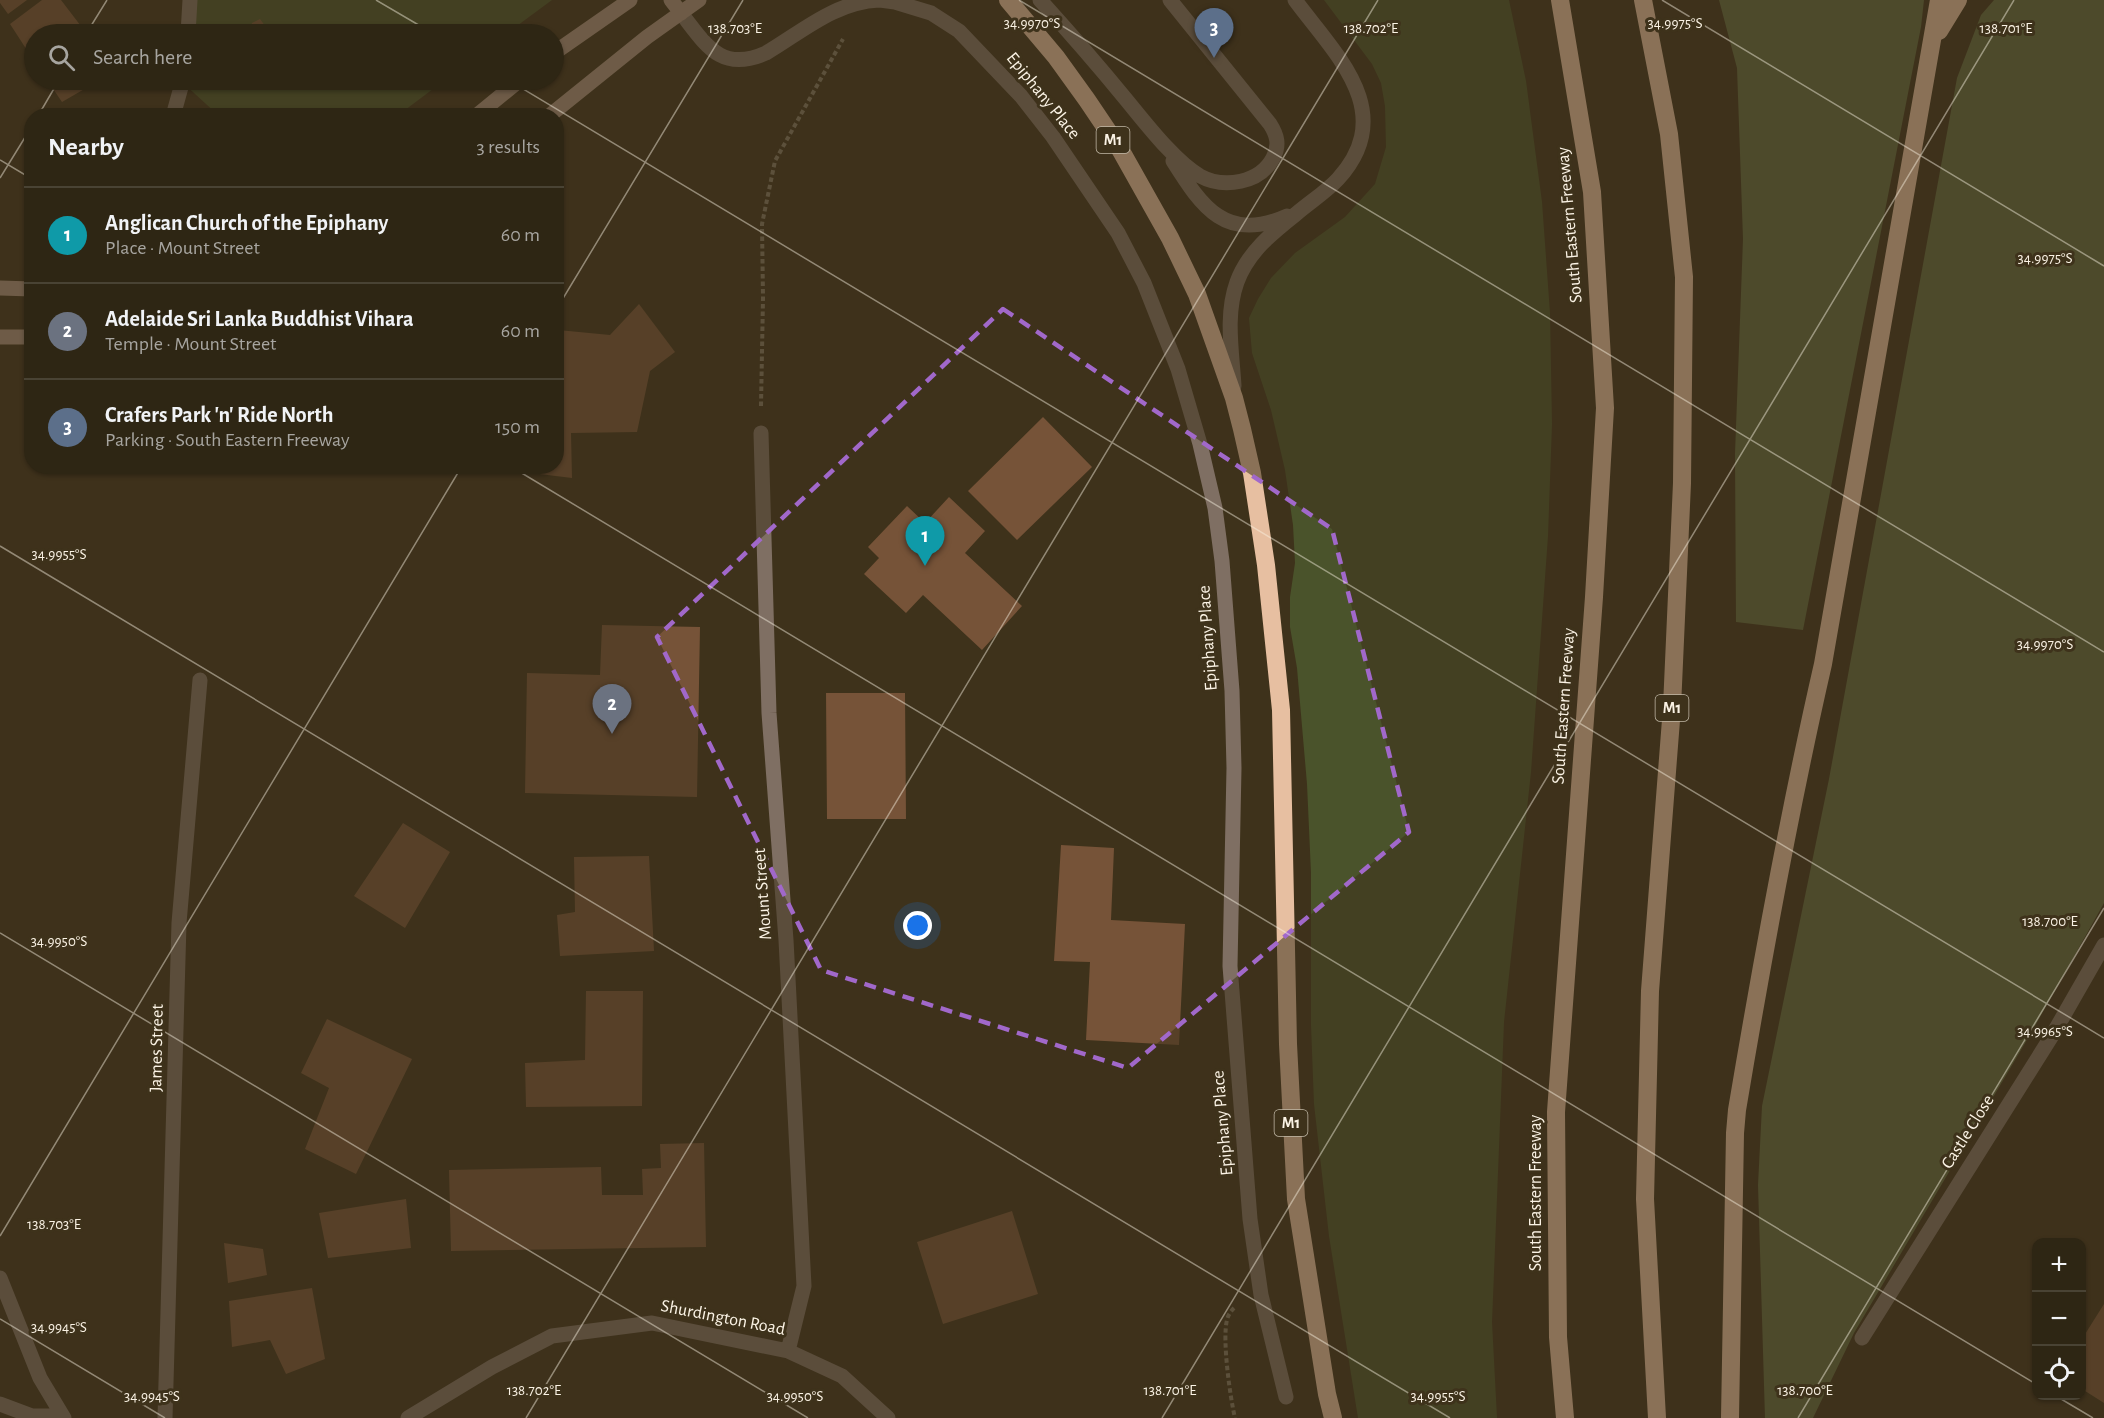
<!DOCTYPE html>
<meta charset="utf-8">
<style>
:root{--surface:#2e2614;--page:#3a3222;--text:#f1f3f6;--muted:#a7a5a0;--line:#494334;--accent:#ea580c}
body{margin:0;font-family:"Alegreya Sans",sans-serif;background:var(--page);color:var(--text)}
.controls{position:absolute;right:18px;bottom:18px;display:grid;overflow:hidden;border-radius:12px;box-shadow:0 2px 4px #0004}
.controls button{width:54px;height:54px;display:grid;place-items:center;padding:0;border:0;border-bottom:2px solid var(--line);background:var(--surface);color:var(--text);font:30px sans-serif}
.you{position:absolute;left:918px;top:926px;width:21px;height:21px;margin:-15px;border:4px solid #fff;border-radius:50%;background:#1a73e8;box-shadow:0 0 0 9px #1a73e833}
.badge{display:grid;place-items:center;width:39px;height:39px;border-radius:50%;background:var(--accent);color:#fff;font-size:20px;font-weight:700}
.pin{position:absolute;translate:-50% -50px;filter:drop-shadow(0 2px 3px #0008)}
.pin::after{content:'';position:absolute;top:32px;width:21px;height:18px;background:inherit;clip-path:polygon(0 0,100% 0,50% 100%)}
.list{margin:0;padding:0;list-style:none}
h2{display:flex;justify-content:space-between;align-items:center;height:78px;margin:0;padding:0 24px;font-size:26px}
h2 small{font-size:20px;font-weight:400;color:var(--muted)}
.list li{display:grid;grid-template-columns:39px 1fr auto;gap:18px;align-items:center;box-sizing:border-box;height:96px;padding:0 24px;border-top:2px solid var(--line)}
.list b{display:block;font-size:22px;white-space:nowrap}
.list p{margin:0;font-size:20px;white-space:nowrap;color:var(--muted)}
.list em{font-size:20px;font-style:normal;color:var(--muted)}
.icon{flex:none;width:33px;height:33px;fill:none;stroke:currentColor;stroke-width:2;stroke-linecap:round;stroke-linejoin:round}
.map{position:relative;flex:none;width:2104px;height:1418px;overflow:hidden}
.search{position:absolute;background:var(--surface);box-shadow:0 2px 4px #0004;left:24px;top:24px;width:540px;height:66px;display:flex;align-items:center;gap:15px;box-sizing:border-box;padding:0 21px;border-radius:33px;color:var(--muted);font-size:22px}
.panel{position:absolute;background:var(--surface);box-shadow:0 2px 4px #0004;left:24px;top:108px;width:540px;height:366px;border-radius:24px}
.map>svg:first-child{display:block}
.green{fill:#4a532b}
.forest{fill:#60683f}
.building{fill:#765338}
.lines{fill:none;stroke-linecap:round;stroke-linejoin:round}
.path{stroke:#827763;stroke-width:4;stroke-dasharray:4.5 3;stroke-linecap:butt}
.lane{stroke:#7f6f63;stroke-width:15}
.street{stroke:#7f6f63;stroke-width:15}
.secondary{stroke:#a98f7c;stroke-width:15}
.highway{stroke:#e7bfa1;stroke-width:18}
.marked{fill:none;stroke:#a168ca;stroke-width:4.5;stroke-dasharray:12 8;stroke-linejoin:round}
.ticks{fill:none;stroke:#fbf3e5;stroke-width:1.5;stroke-opacity:0.45}
.labels{text-anchor:middle;dominant-baseline:central;stroke-width:6;stroke-linejoin:round;paint-order:stroke}
.shield{fill:#3e321b;stroke:#c2b9a8;stroke-width:1.5}
.shield-label{font-size:16px;font-weight:bold;fill:#fbf3e5}
.street-label{font-size:18px;fill:#fbf3e5;stroke:#3e321b}
.ticks-label{font-size:15px;text-anchor:middle;fill:#fbf3e5;stroke:#3e321b;stroke-width:6;stroke-linejoin:round;paint-order:stroke}
</style>
<div class="map">
<svg width="2104" height="1418" viewBox="0 0 2104 1418">
<rect width="100%" height="100%" fill="#3e321b"/>
<path class="green" d="M190 0H552L506 34H188Z
M1324 0H1509L1526 81 1542 202 1550 313 1552 424 1548 536 1531 772 1504 1022 1492 1322 1497 1418H1358L1329 1236 1314 1104 1311 1025V873L1307 784 1297 668 1290 627V597L1295 563 1293 525 1285 470 1271 410 1252 353 1249 318 1258 299 1271 278 1295 253 1345 217 1375 184 1386 147 1385 106 1381 83 1372 64Z
M183 80H445L397 116 218 115 182 82Z"/>
<path class="forest" d="M1719 0H1924L1921 27 1803 630 1736 622 1735 454 1743 239 1737 68Z
M1994 0H2104V903L2031 1033 1854 1333 1813 1418H1765L1758 1185 1762 1106 1829 779 1957 78 1981 15Z"/>
<path class="building" d="M0 0H27L8 14 0 3Z
M42 0H61L87 34H34V61L10 24Z
M260 19 271 34H249L252 23Z
M47 80H100L62 102Z
M243 80H261L249 88Z
M639 304 675 352 650 371 637 432 571 433 572 478 515 471 516 466H556V414H563L558 330 610 335Z
M1043 417 1092 467 1017 540 968 491Z
M949 497 985 531 965 553 1022 606 982 650 923 595 906 613 864 574 879 558 868 547 907 506 925 523Z
M602 625 700 627 697 797 525 793 527 673 600 675Z
M826 693H905L906 819H827Z
M403 823 450 852 405 928 354 896Z
M1061 845 1114 848 1111 920 1185 924 1179 1045 1086 1040 1090 962 1054 961Z
M649 856 654 951 560 956 557 915 575 912 574 857Z
M586 991H643L642 1106 526 1107 525 1063 585 1060Z
M327 1019 412 1059 356 1174 305 1149 329 1088 301 1073Z
M704 1143 706 1247 451 1251 449 1170 601 1167 602 1195H643L642 1169 661 1168 660 1144Z
M406 1199 411 1248 328 1258 319 1213Z
M1012 1211 1038 1294 943 1324 917 1242Z
M224 1243 263 1249 267 1275 228 1283Z
M312 1288 325 1359 286 1374 270 1340 232 1347 229 1301Z
M2104 1304V1403L2082 1389V1339Z"/>
<g class="lines">
<path class="path" d="M761 406 763 298 762 224 775 161 843 39
M1234 1308C1231 1311 1228 1315 1227 1320 1222 1339 1230 1397 1235 1418"/>
<path class="lane" d="M880 0 895 2 931 13 959 31 1021 96 1053 137 1118 233 1144 283 1178 369 1200 444 1215 508 1222 561 1232 691 1234 768 1230 966 1250 1219 1261 1295 1286 1397
M1040 0C1069 32 1097 64 1124 97 1144 121 1174 161 1200 176 1224 189 1260 183 1273 158 1280 145 1277 135 1270 124L1170 0
M681 13C706 45 721 73 766 53 803 31 835 2 879 0
M1173 161C1202 207 1226 243 1287 216
M1234 386C1232 352 1225 315 1237 282 1248 252 1272 233 1296 214 1310 202 1326 192 1338 179 1399 112 1335 54 1295 0"/>
<path class="street" d="M188 34 190 0
M173 116 183 80
M761 433 769 713 786 940 804 1286 788 1351
M0 1278 40 1378 64 1418
M1862 1338 2053 1034 2104 945
M0 1404 32 1416H62
M165 1418 179 923 200 680
M408 1418 492 1367 552 1336 652 1323 788 1351 842 1376 888 1418"/>
<path class="secondary" d="M671 0 681 13
M554 53 630 0
M476 116 520 80
M549 116 647 37 699 0
M0 288 32 289
M0 337H32"/>
<path class="highway" d="M1008 0 1056 57 1087 100 1120 149 1170 238 1197 294 1234 398 1242 429 1252 473 1266 565 1281 710 1288 1044 1296 1199 1327 1394 1333 1418
M1560 0 1592 192 1605 408 1594 597 1556 1112 1558 1337 1565 1418
M1643 0 1669 134 1684 277 1682 483 1672 707 1650 991 1645 1199 1657 1418
M1939 31 1958 0
M1730 1418 1735 1133 1737 1110C1762 961 1789 812 1823 664L1939 0"/>
</g>
<path d="M0 0H2104V1418H0ZM1003 309 1332 529 1409 832 1128 1068 821 970 657 637Z" fill="#3e321b" fill-opacity=".55" fill-rule="evenodd"/>
<path class="marked" d="M1003 309 1332 529 1409 832 1128 1068 821 970 657 637Z"/>
<path class="ticks" d="M376 0 434 34M1019 0 2104 652M1662 0 2104 266M86 34 107 0M508 80 2104 1038M38 116 59 80M0 160 32 179M0 178 32 126M556 310 743 0M510 466 2036 1384M0 546 1450 1418M0 933 808 1418M0 1236 462 466M0 1319 165 1418M2056 1396 2093 1418M526 1418 1378 0M1162 1418 2014 0M1798 1418 2104 908"/>
<g class="labels">
<g class="shield">
<rect x="1096.5" y="127" width="33" height="26" rx="4.5"/>
<rect x="1655.5" y="695" width="33" height="26" rx="4.5"/>
<rect x="1274.5" y="1110" width="33" height="26" rx="4.5"/>
</g>
<g class="shield-label">
<text x="1113" y="140">M1</text>
<text x="1672" y="708">M1</text>
<text x="1291" y="1123">M1</text>
</g>
<g class="street-label">
<text transform="translate(1043 96) rotate(51)">Epiphany Place</text>
<text transform="translate(1570 225) rotate(-95)">South Eastern Freeway</text>
<text transform="translate(1208 638) rotate(-94)">Epiphany Place</text>
<text transform="translate(1564 706) rotate(-86)">South Eastern Freeway</text>
<text transform="translate(763 894) rotate(-94)">Mount Street</text>
<text transform="translate(157 1048) rotate(-89)">James Street</text>
<text transform="translate(1223 1123) rotate(-95)">Epiphany Place</text>
<text transform="translate(1968 1132) rotate(-58)">Castle Close</text>
<text transform="translate(1536 1193) rotate(-90)">South Eastern Freeway</text>
<text transform="translate(723 1318) rotate(11)">Shurdington Road</text>
</g>
</g>
<g class="ticks-label">
<text x="1032" y="28">34.9970°S</text>
<text x="1675" y="28">34.9975°S</text>
<text x="1371" y="33">138.702°E</text>
<text x="2006" y="33">138.701°E</text>
<text x="735" y="33">138.703°E</text>
<text x="2045" y="263">34.9975°S</text>
<text x="59" y="559">34.9955°S</text>
<text x="2045" y="649">34.9970°S</text>
<text x="2050" y="926">138.700°E</text>
<text x="59" y="946">34.9950°S</text>
<text x="2045" y="1036">34.9965°S</text>
<text x="54" y="1229">138.703°E</text>
<text x="59" y="1332">34.9945°S</text>
<text x="534" y="1395">138.702°E</text>
<text x="1170" y="1395">138.701°E</text>
<text x="1805" y="1395">138.700°E</text>
<text x="152" y="1401">34.9945°S</text>
<text x="795" y="1401">34.9950°S</text>
<text x="1438" y="1401">34.9955°S</text>
</g>
</svg>
<div class="controls">
<button>+</button>
<button>−</button>
<button><svg class="icon" aria-label="locate" viewBox="0 0 24 24"><circle cx="12" cy="12" r="6"/><path d="M12 2v4M12 18v4M2 12h4M18 12h4"/></svg></button>
</div>
<div class="you"></div>
<div class="pin badge" style="left:925px;top:566px;background:#0f9aa8">1</div>
<div class="pin badge" style="left:612px;top:734px;background:#6b7280">2</div>
<div class="pin badge" style="left:1214px;top:58px;background:#5c6f8a">3</div>
<div class="search"><svg class="icon" aria-label="search" viewBox="0 0 24 24"><circle cx="10" cy="10" r="6"/><path d="M15 15l6 6"/></svg>Search here</div>
<section class="panel">
<h2>Nearby<small>3 results</small></h2>
<ul class="list">
<li><span class="badge" style="background:#0f9aa8">1</span><div><b>Anglican Church of the Epiphany</b><p>Place · Mount Street</p></div><em>60 m</em></li>
<li><span class="badge" style="background:#6b7280">2</span><div><b>Adelaide Sri Lanka Buddhist Vihara</b><p>Temple · Mount Street</p></div><em>60 m</em></li>
<li><span class="badge" style="background:#5c6f8a">3</span><div><b>Crafers Park 'n' Ride North</b><p>Parking · South Eastern Freeway</p></div><em>150 m</em></li>
</ul>
</section>
</div>
